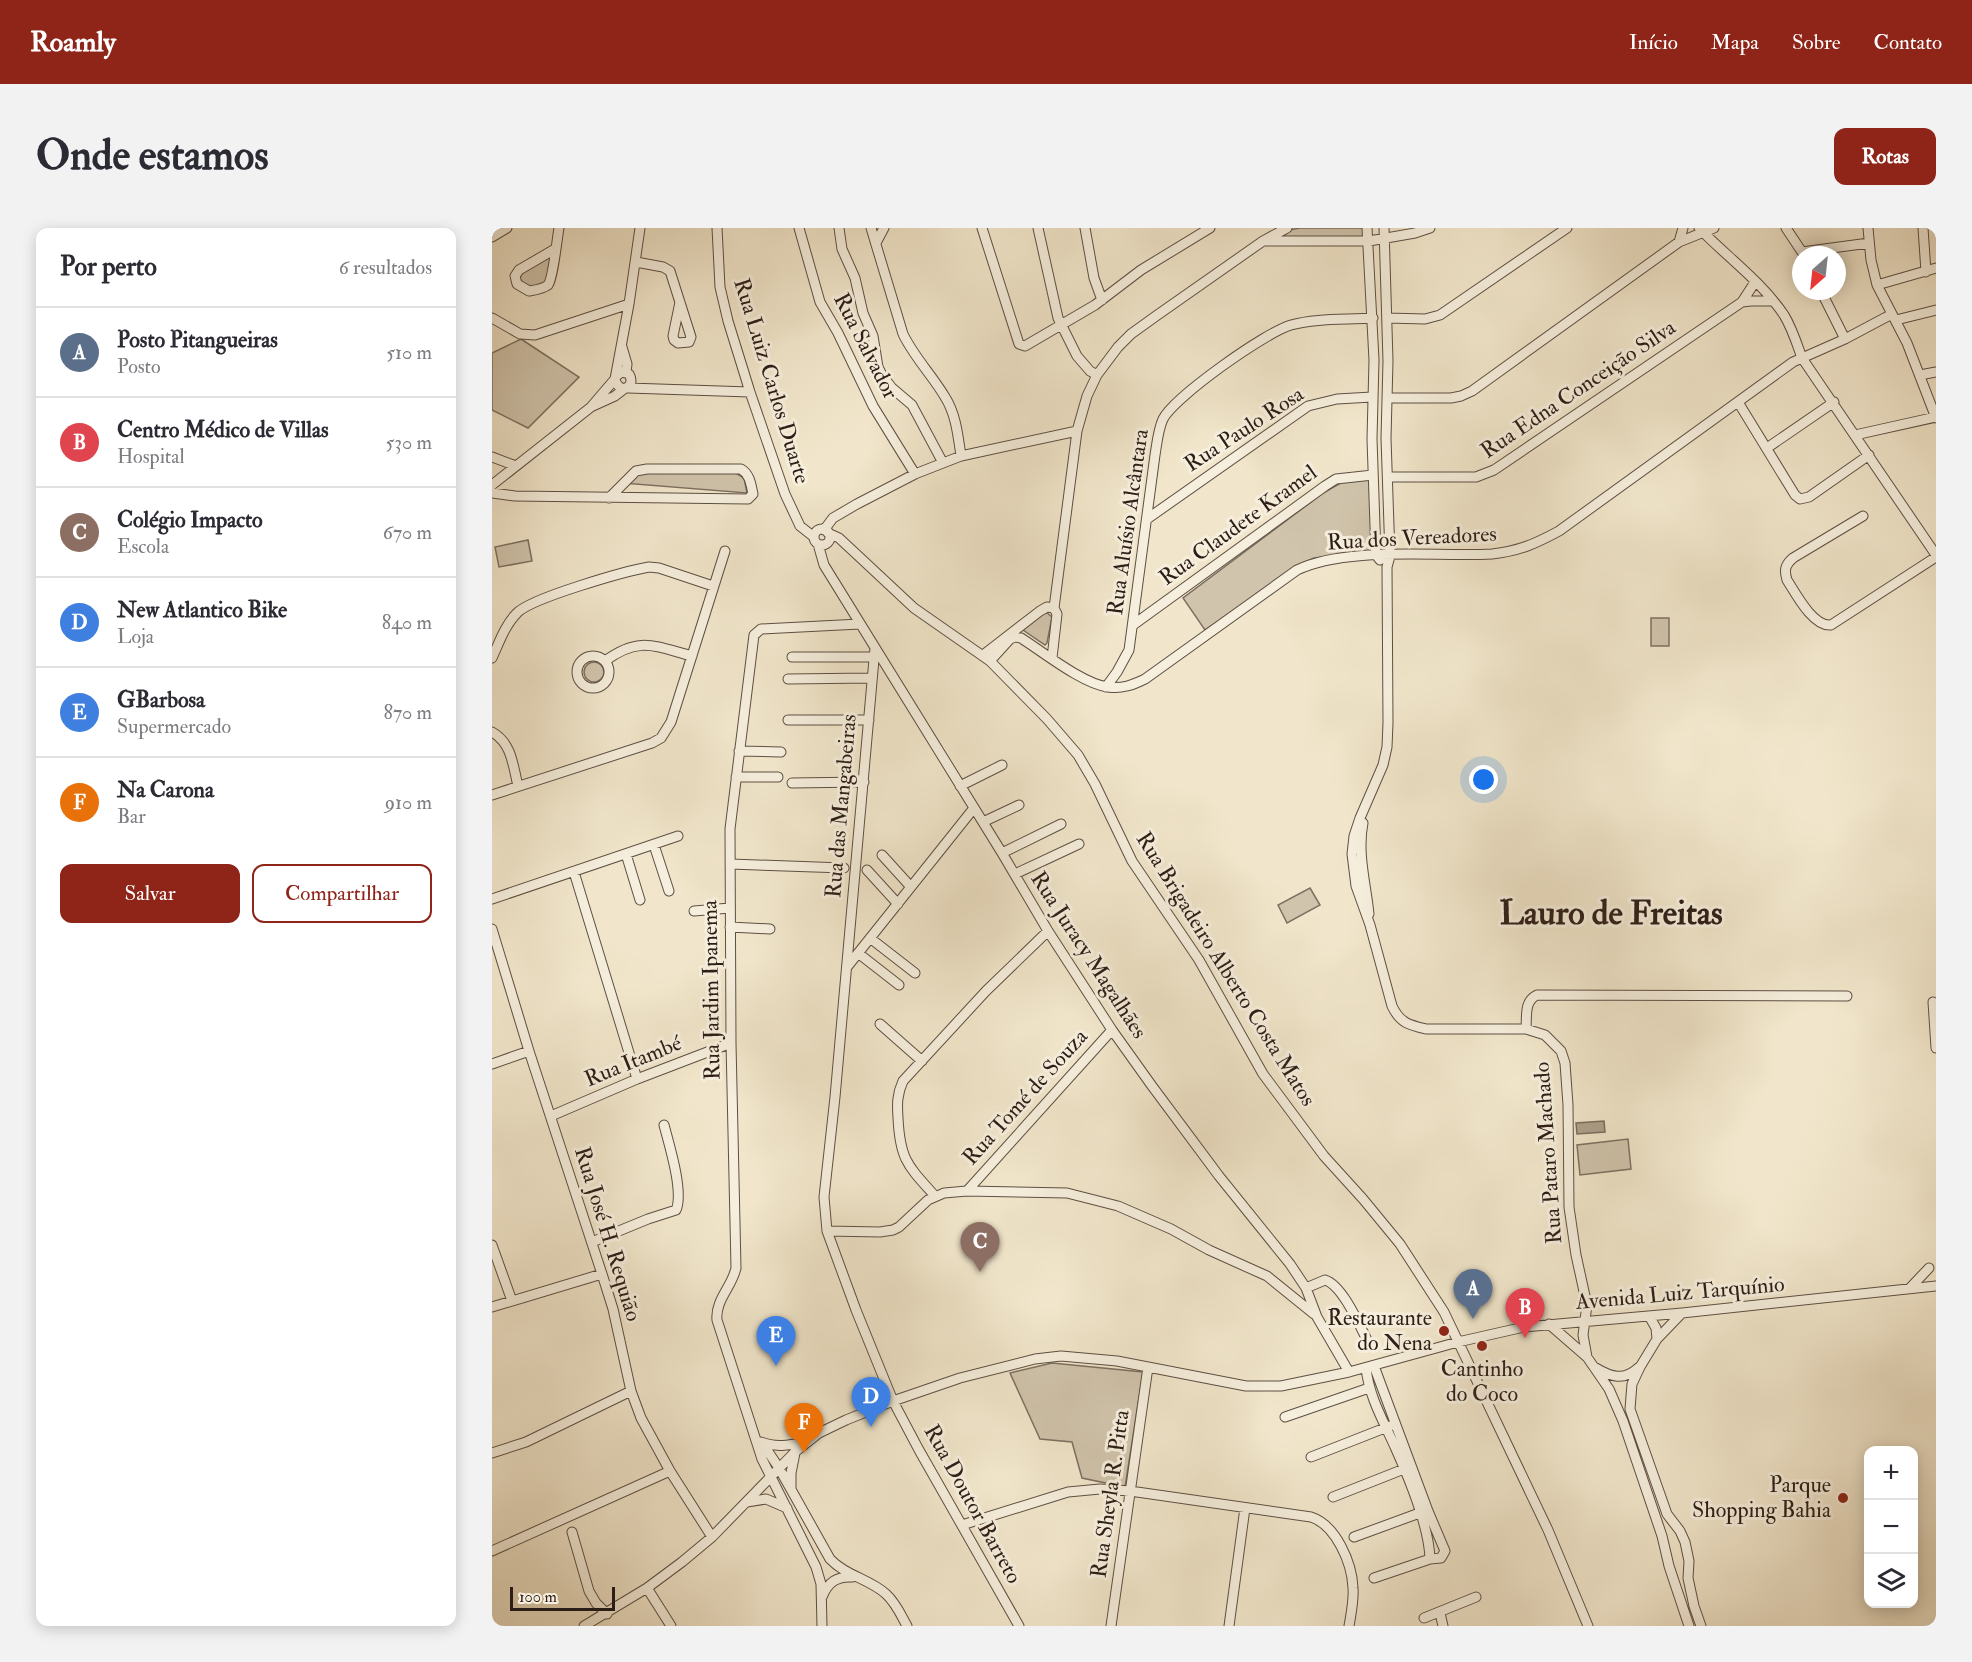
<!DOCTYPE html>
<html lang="pt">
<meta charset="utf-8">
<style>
:root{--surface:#fff;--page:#f2f2f3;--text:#2b2b33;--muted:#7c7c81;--line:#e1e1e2;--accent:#8f2418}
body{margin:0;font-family:"IM FELL Double Pica",serif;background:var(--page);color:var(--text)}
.controls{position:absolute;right:18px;bottom:18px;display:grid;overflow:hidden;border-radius:12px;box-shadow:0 3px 15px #0003}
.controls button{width:54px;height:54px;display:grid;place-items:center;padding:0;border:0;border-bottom:2px solid var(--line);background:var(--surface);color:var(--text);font:30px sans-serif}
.compass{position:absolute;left:1300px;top:18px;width:54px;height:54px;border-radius:50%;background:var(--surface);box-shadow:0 3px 15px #0003;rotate:207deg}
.scale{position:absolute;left:18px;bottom:15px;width:105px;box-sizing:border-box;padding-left:6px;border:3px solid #2d1d17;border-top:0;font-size:16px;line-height:21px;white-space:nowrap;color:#2d1d17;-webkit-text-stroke:4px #f6efdd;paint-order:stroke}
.you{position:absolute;left:992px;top:552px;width:21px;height:21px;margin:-15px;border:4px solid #fff;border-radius:50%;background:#1a73e8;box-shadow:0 0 0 9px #1a73e833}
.badge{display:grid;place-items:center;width:39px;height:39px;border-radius:50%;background:var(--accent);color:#fff;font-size:20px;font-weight:700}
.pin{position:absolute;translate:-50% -50px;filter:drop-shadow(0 2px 3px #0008)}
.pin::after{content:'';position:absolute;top:32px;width:21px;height:18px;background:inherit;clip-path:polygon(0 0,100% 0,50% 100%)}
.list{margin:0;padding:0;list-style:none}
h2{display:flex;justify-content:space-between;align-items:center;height:78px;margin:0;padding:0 24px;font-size:26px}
h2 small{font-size:20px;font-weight:400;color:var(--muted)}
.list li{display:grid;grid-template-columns:39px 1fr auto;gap:18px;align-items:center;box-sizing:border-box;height:90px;padding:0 24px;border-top:2px solid var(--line)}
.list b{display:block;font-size:22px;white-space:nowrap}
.list p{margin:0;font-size:20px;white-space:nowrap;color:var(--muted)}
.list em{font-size:20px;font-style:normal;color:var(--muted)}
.actions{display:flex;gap:12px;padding:18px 24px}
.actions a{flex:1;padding:14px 0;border:2px solid var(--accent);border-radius:12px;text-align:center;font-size:21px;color:var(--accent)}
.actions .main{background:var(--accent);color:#fff}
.icon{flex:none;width:33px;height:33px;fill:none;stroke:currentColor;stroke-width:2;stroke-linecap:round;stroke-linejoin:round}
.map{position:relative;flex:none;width:1444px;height:1398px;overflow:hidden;border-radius:12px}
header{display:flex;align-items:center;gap:36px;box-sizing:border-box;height:84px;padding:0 30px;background:var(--accent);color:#fff}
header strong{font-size:28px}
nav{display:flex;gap:33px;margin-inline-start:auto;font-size:21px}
.intro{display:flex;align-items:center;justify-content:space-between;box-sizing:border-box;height:144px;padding:0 36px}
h1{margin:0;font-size:42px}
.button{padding:15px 27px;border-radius:12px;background:var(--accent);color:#fff;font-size:21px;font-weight:700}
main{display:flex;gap:36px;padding:0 36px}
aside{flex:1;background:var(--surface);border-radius:12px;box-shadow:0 3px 15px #0003}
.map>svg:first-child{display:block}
.green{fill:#d0c4ac;stroke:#7e7062;stroke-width:1.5}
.water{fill:#aea28e;stroke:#7a6d5e;stroke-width:1.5}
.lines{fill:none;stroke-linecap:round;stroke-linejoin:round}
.minor-casing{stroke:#5e4f44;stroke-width:11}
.minor{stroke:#f6efdd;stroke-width:9}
.poi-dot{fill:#8f2418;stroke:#f6efdd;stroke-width:2}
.labels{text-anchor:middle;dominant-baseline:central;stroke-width:6;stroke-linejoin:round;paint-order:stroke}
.street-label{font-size:22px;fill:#2d1d17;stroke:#f6efdd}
.poi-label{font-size:22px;fill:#2d1d17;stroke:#f6efdd;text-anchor:end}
.town-label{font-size:34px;font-weight:bold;fill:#2d1d17;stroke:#f6efdd}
</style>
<header>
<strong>Roamly</strong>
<nav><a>Início</a><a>Mapa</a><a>Sobre</a><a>Contato</a></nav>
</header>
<div class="intro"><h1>Onde estamos</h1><a class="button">Rotas</a></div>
<main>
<aside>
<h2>Por perto<small>6 resultados</small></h2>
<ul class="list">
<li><span class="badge" style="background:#5c6f8a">A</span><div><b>Posto Pitangueiras</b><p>Posto</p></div><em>510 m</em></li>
<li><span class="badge" style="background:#e0444e">B</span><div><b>Centro Médico de Villas</b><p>Hospital</p></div><em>530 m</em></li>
<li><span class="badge" style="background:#8d6e63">C</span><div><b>Colégio Impacto</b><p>Escola</p></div><em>670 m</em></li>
<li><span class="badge" style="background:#3f7fe0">D</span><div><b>New Atlantico Bike</b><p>Loja</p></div><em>840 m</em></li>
<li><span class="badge" style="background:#3f7fe0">E</span><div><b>GBarbosa</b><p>Supermercado</p></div><em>870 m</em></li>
<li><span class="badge" style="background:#e8710a">F</span><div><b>Na Carona</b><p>Bar</p></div><em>910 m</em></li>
</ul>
<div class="actions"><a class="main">Salvar</a><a>Compartilhar</a></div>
</aside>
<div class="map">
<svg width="1444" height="1398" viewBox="0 0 1444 1398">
<rect width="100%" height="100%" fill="#f1e6cb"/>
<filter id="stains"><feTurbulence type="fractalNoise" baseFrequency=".00333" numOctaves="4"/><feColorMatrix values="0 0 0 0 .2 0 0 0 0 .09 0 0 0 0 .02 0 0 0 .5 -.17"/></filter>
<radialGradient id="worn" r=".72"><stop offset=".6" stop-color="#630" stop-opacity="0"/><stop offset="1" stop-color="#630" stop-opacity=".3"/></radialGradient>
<path class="green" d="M808 0H874V10H791L797 2Z
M59 27 54 56 35 60 29 55 28 49 32 43Z
M29 111 87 149 36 200 0 182V125Z
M146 242 242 244 252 250 255 265 130 255Z
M880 245 881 324 822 330 804 338 779 359 713 402 691 370 831 265 854 252Z
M36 312 40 333 7 339 3 319Z
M554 384 560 389 555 415 553 417 531 402Z
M1159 390H1177V418H1159Z
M92 444a10 10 0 1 1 20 0a10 10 0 1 1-20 0Z
M818 660 828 677 795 695 786 677Z
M1136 911 1139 941 1088 947 1085 917Z
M560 1135 651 1144 633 1259 590 1250 580 1214 548 1211 518 1145Z"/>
<path class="water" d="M1112 893 1113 904 1085 906 1084 895Z"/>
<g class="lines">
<g class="minor-casing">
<path id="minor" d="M225 0 228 59 236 93 258 164 293 266 308 298 322 309
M307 0 328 74 346 105 381 178 423 246
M347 0 350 21 363 50 371 85 381 108 386 139 390 147 400 160 420 177 451 235
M379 0 411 106C422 129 440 147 453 169 464 186 466 208 469 228
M490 0 527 116 533 118 603 77 649 42 718 0
M546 0 566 90 585 128 598 143 605 147
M593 0 602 50 610 72
M875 0 882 132 880 211 884 327 888 332
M892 0 896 133 894 210 898 328 895 339 896 495 895 519 891 537 868 590 862 608 860 626 864 658 878 697 900 778C908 795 917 797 934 801H1034L1053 807 1069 823 1073 835 1076 877 1077 979 1084 1027 1095 1077 1091 1107 1095 1129
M1207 0C1235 29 1269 53 1292 87 1300 100 1305 116 1310 130L1444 327
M1294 0 1312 27
M1376 0 1379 32 1385 57 1415 115 1444 190
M1431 0 1434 44
M0 9 15 0
M771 13 795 0
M1187 14 1191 0
M384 15 392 0
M63 21 27 42 23 48 25 56 37 63C43 62 51 61 56 57 61 51 65 11 67 0
M1310 24 1377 15
M144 34 171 39 178 43 199 109 197 114 186 115 182 112 181 108 188 74
M1385 57 1444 40
M1329 63 1353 111
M1250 74 1259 73H1280
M0 90 28 106 43 107 137 76
M895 90 933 91 948 87 1075 0
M1404 92 1444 82
M130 119 135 136 134 144
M1428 147 1444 144
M124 148 130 144 137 146C145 160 126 167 123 151L137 76 148 0
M136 160 258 164
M895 170H959L969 168 980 163 1187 14 1222 0
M1246 174 1303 267 1308 271 1317 269 1377 227
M101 178 123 168 132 161
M1363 207 1444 189
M1275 220 1342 174
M0 229 24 238
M897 249H984L1002 242 1250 74 1263 54
M0 257 99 179 123 151
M0 265 23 268 256 271 261 266C259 257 258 246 249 241H155L144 243 117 270
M1371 288 1301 330C1293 337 1292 342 1295 352 1304 366 1321 399 1339 397L1444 329
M655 291 816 178 845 171 880 169
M322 309a8 8 0 1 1 16 0a8 8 0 1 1-16 0Z
M332 302 341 290 365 276 423 246 469 228 585 203
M336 305 347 310 361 323 422 380 498 433 555 491 586 527 603 556 640 633 707 732 771 846 832 928 871 971 908 1016 952 1084 1056 1302 1096 1398
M326 316 332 337 510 625 556 703 620 802 660 858 727 948 798 1036 814 1060 825 1089 857 1144
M641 397 833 258 844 251 881 247
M383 420 343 869 332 969 335 1003 364 1082 401 1173 427 1222 527 1398
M491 427 548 383 555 379 562 380
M85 444a16 16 0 1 1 32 0a16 16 0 1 1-32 0Z
M300 429H382
M0 430C7 415 13 397 25 385 39 370 134 343 157 339L167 340 221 358
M560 430 565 386 562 380 585 203 595 168 605 147 626 119 639 106 664 88 771 13H877L923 5 938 0
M113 433C147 408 162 418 200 428
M498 433 518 411 523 409 529 410C551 424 591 456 616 459 630 461 641 457 653 451L805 342C855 318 943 329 1000 326 1027 323 1043 316 1067 303L1301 134 1353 111 1400 86
M296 451 380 450
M614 459 625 444 637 422 663 227C665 215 666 202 671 191 682 169 774 104 799 97 824 90 854 92 881 90
M296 492H377
M0 504C20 515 21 538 26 558
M247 523 289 524
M244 549H286
M300 555 372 554
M468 558 510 537
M0 567 160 515 169 510 179 494 233 323
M491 594 527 577
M871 595C865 625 874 656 877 686
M162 617 177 663
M510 625 569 596
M134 626 148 672
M390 627 419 659
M238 636 352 640
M375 642 406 676
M82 644 145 851
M523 646 587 616
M0 671 186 608
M202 683 238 680
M238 699 278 701
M0 701 37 823 110 1046 121 1081 139 1163 149 1190 178 1243 220 1309
M378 710 423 745
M366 725 407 757
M355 739 482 580
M1441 774 1444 820
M388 796 430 833
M1034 801C1035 788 1032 773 1045 767L1355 768
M0 836 37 823
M59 888 145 851 239 815
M475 963 620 802
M443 968C416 938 408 932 406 890 405 876 405 866 411 853L494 763 556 703
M335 1003 388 1004 401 1002 407 999 436 972 452 965 475 963 575 965 626 978 679 1001 717 1022 775 1048 822 1086
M100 1014 156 991 184 982C192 964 177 916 172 897
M0 1017 20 1073
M814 1060 833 1052C850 1057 867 1096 875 1112
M1418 1060 1437 1040
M0 1079 110 1046
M1190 1085 1165 1111 1148 1139 1140 1156 1138 1181 1175 1286 1188 1303 1193 1314 1197 1333 1196 1350 1202 1378 1209 1398
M1157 1088 1164 1100 1165 1111
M1057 1096 1095 1129 1117 1161 1131 1193 1170 1308 1177 1338 1197 1398
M882 1138 936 1283 953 1323 949 1330 938 1331 882 1350
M874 1140C877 1169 892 1194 903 1219 917 1250 937 1297 938 1331
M1104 1140C1119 1149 1132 1153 1146 1140
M793 1189 877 1160
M269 1214C284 1220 298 1217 314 1214
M266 1215 275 1222 287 1240 338 1331C354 1348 378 1351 394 1366 404 1375 409 1387 415 1398
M0 1225 34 1214 139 1163
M819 1229 898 1198
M299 1259V1245L303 1225
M841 1269 912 1241
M255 1274 274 1271 295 1280
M470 1297 576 1264 608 1261 638 1263 819 1289C844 1297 860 1335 861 1360 862 1372 859 1386 857 1398
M80 1304 97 1363 104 1375 115 1386
M862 1309 933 1283
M0 1323 178 1243
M155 1360 179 1398
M330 1369C336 1354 345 1348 361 1349
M948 1385 951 1398
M932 1390 984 1369
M92 1398 155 1360 190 1334 220 1309 303 1224 327 1205 354 1192 401 1173 468 1150 543 1131 569 1128 625 1133 754 1158H789L857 1144 966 1114 1032 1099 1190 1085 1444 1058
M330 1398 329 1356 324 1339 270 1231 225 1092C223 1072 240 1059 244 1040L239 815 238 601 262 407 269 401 368 396
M619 1398 656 1139
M737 1398 753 1280"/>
</g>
<use href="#minor" class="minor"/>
</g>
<g class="poi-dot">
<circle cx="952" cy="1103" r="6"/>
<circle cx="990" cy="1118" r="6"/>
<circle cx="1351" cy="1270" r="6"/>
</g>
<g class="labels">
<g class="street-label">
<text transform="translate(374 118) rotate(63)">Rua Salvador</text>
<text transform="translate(280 153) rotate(73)">Rua Luiz Carlos Duarte</text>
<text transform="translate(1086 161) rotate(-34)">Rua Edna Conceição Silva</text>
<text transform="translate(752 201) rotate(-33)">Rua Paulo Rosa</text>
<text transform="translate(636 294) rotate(-82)">Rua Aluísio Alcântara</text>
<text transform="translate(746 297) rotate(-36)">Rua Claudete Kramel</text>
<text transform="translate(920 310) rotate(-3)">Rua dos Vereadores</text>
<text transform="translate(349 578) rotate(-85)">Rua das Mangabeiras</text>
<text transform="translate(597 727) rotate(57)">Rua Juracy Magalhães</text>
<text transform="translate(734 741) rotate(58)">Rua Brigadeiro Alberto Costa Matos</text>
<text transform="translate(219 762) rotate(-91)">Rua Jardim Ipanema</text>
<text transform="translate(141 833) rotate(-22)">Rua Itambé</text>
<text transform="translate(533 869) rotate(-48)">Rua Tomé de Souza</text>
<text transform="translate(1056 925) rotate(-94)">Rua Pataro Machado</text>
<text transform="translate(116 1006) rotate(73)">Rua José H. Requião</text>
<text transform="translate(1188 1065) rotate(-5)">Avenida Luiz Tarquínio</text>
<text transform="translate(618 1266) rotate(-82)">Rua Sheyla R. Pitta</text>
<text transform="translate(481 1276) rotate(61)">Rua Doutor Barreto</text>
</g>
<g class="poi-label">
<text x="940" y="1090">Restaurante<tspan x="940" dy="25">do Nena</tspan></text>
<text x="990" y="1141" text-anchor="middle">Cantinho<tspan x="990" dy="25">do Coco</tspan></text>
<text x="1339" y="1257">Parque<tspan x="1339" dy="25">Shopping Bahia</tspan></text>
</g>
<g class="town-label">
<text x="1119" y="685">Lauro de Freitas</text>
</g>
</g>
<rect width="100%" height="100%" filter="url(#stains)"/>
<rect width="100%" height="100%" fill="url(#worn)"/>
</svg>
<div class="controls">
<button>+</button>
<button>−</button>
<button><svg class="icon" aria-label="layers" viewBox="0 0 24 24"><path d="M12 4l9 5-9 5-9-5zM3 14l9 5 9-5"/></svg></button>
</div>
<svg class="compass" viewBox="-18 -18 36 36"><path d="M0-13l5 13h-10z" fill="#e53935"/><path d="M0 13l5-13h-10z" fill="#7c7c81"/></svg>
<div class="scale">100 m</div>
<div class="you"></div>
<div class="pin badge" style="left:981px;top:1091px;background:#5c6f8a">A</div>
<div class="pin badge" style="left:1033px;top:1110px;background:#e0444e">B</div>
<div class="pin badge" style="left:488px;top:1044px;background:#8d6e63">C</div>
<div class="pin badge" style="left:379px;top:1199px;background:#3f7fe0">D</div>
<div class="pin badge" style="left:284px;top:1138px;background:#3f7fe0">E</div>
<div class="pin badge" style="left:312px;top:1225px;background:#e8710a">F</div>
</div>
</main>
